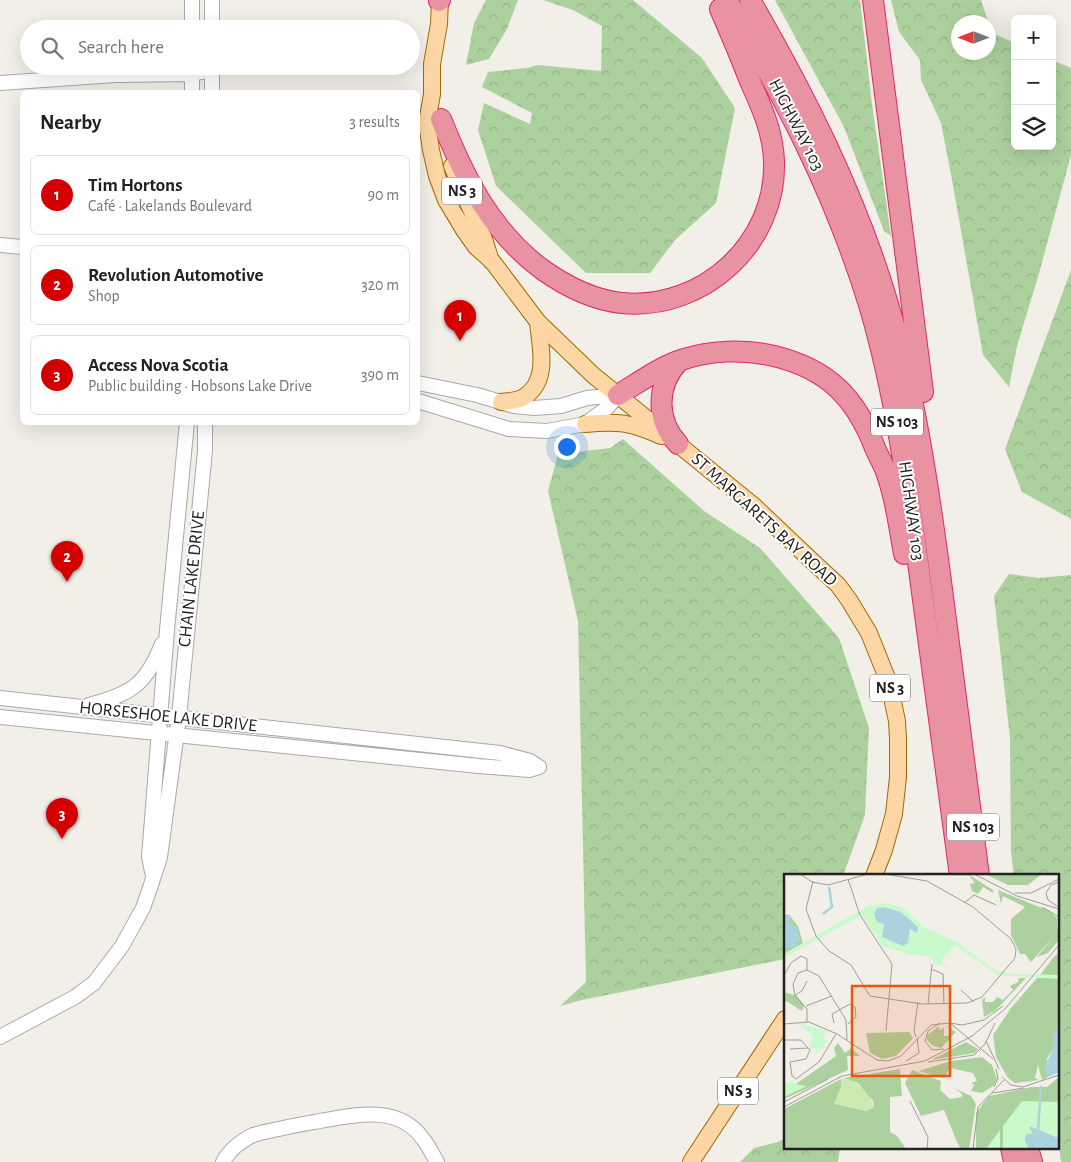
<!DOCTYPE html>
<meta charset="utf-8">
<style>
:root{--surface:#fff;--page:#f2f2f2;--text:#222;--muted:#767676;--line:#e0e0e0;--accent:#d40000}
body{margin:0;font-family:"Alegreya Sans",sans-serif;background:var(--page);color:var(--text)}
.controls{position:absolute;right:15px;top:15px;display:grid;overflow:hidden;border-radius:8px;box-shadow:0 5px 20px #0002}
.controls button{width:45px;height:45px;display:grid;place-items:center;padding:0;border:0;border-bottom:1px solid var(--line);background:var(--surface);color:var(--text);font:25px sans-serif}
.compass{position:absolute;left:951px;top:15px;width:45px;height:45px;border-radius:50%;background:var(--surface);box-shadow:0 5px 20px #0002;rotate:270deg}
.you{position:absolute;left:566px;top:446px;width:18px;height:18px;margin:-12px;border:4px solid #fff;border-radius:50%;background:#1a73e8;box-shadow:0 0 0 8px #1a73e833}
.badge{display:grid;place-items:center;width:32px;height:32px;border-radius:50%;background:var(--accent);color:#fff;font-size:16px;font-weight:700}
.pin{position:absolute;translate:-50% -41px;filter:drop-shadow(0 1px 2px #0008)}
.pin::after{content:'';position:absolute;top:26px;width:18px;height:15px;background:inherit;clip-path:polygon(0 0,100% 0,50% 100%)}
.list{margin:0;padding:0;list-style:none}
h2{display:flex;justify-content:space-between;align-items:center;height:65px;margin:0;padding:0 20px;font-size:21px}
h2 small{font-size:16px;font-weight:400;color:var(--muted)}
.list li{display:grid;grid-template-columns:32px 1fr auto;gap:15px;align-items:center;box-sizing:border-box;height:80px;margin:0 10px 10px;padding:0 10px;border:1px solid var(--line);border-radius:8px}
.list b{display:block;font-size:19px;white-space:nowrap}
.list p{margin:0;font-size:16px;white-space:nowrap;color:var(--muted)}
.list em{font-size:16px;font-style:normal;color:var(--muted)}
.icon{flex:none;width:28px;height:28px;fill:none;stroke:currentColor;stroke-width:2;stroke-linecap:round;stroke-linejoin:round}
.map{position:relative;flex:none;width:1071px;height:1162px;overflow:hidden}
.search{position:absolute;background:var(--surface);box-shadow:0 5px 20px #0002;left:20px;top:20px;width:400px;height:55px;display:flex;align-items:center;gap:12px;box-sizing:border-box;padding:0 18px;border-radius:28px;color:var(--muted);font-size:19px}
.panel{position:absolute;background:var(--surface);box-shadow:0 5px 20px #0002;left:20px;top:90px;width:400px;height:335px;border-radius:8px}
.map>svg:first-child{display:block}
.forest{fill:url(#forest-crowns);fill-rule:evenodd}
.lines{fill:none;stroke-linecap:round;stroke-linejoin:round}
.minor-casing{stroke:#a9a9a9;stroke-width:16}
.major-casing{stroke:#a06b00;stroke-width:18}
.highway-casing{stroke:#dc2a67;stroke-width:22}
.minor{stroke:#fff;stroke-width:14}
.major{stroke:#fcd6a4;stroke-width:16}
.highway{stroke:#e892a2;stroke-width:20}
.labels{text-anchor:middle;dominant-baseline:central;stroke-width:4;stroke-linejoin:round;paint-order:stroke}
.shield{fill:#fff;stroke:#646464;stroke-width:1}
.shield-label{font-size:16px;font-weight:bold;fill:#222}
.street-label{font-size:18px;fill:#222;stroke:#fff}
.inset-river{fill:none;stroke:#aad3df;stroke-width:2.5}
.inset-road{fill:none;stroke:#9f9d99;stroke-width:1}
.view{fill:#e8590c;fill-opacity:0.15;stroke:#e8590c;stroke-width:2.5}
.inset-edge{fill:none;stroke:#222;stroke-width:2.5}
</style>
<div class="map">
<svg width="1071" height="1162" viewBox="0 0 1071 1162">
<defs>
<pattern id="forest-crowns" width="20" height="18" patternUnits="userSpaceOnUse" patternTransform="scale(1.25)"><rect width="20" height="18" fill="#add19e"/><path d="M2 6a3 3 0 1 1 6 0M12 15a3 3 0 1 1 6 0" fill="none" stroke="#95b388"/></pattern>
</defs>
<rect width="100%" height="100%" fill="#f2efe9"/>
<path class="forest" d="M486 0H518L507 29 489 59 466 65 474 23Z
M543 0H633L702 58 735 108 716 203 675 240 650 273H586L496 186 478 130 484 103 530 124 532 113 482 87 488 72 527 68 538 65 601 71 602 26 573 10Z
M775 0H860L872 104 891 236 884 231 844 127Z
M891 0H981L992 33 1015 43V146H1052V60L1071 68V155L1038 277 1017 346 1009 387 983 355 952 180 941 123 921 80 920 60 899 32ZM988 22V52H958V22Z
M1071 270V519L1022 492 1005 449Z
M623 439 704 511 760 548 839 638 869 728 865 815 843 876H785V959L582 1000 560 1006 586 982 578 621 548 491 558 454 610 448Z
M1009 574 1039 578 1071 575V1162H1061L1057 1127V876H1014L1011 852 1010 738 994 596Z
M785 1138V1148H840L838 1162H740L754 1148 778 1142Z"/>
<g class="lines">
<g class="minor-casing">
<path id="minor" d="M192 0V29
M212 29V0
M192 66V92
M0 83 116 75 192 74 212 70
M212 92V66
M0 245 22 247
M418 383 477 395 514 406 534 408 561 406 587 398 618 395
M418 401 509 429 547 431 585 424 607 408 618 395
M0 698 500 753 530 761 539 767
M89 705C131 694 146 685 162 644
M0 717 479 766 529 770 539 767
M153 876 149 857 167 630 187 422
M0 1037 75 997 94 983 122 946 143 908 150 888 160 857 179 717 205 451V422
M223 1162C230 1149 240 1142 253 1135 275 1129 298 1125 320 1121 355 1115 399 1104 423 1139 429 1146 432 1154 437 1162"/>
</g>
<g class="major-casing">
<path id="major" d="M440 0 439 24 432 64V94L427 123 431 150 437 176 446 200 464 230 476 247 492 261 538 322 593 375 754 506 811 560 838 585 849 600 869 633 889 683 897 721 898 739V777L894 814 884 850 874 876
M452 166 484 239 491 261
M501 402C509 401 517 401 524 397 550 381 540 346 538 322
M585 424C618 421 630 422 661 436
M691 1162 785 1019"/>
</g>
<g class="highway-casing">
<path id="highway" d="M727 0C786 100 836 196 870 308 895 394 907 482 919 570 933 672 947 774 960 876
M750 0C806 97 856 196 888 304 914 390 927 478 939 566 953 669 965 773 979 876
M873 0 923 392
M439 1 440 0
M441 119C464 177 491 232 543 270 567 287 593 300 622 303 703 311 777 243 774 161 773 131 761 106 749 79 740 55 730 32 720 9
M678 362C656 386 656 420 678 444
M618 395C638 383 658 368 681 360 710 350 744 349 774 356 828 369 856 398 875 448 878 455 882 462 885 469 895 495 899 526 904 554
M1011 1148 1014 1162
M1028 1148 1032 1162"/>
</g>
<use href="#minor" class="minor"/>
<use href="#major" class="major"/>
<use href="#highway" class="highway"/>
</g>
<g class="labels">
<g class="shield">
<rect x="442" y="177.5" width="40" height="27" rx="4"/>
<rect x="871" y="408.5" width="52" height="27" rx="4"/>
<rect x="870" y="674.5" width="40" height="27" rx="4"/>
<rect x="947" y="813.5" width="52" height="27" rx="4"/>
<rect x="718" y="1077.5" width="40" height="27" rx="4"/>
</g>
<g class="shield-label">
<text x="462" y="191">NS 3</text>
<text x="897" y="422">NS 103</text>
<text x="890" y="688">NS 3</text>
<text x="973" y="827">NS 103</text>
<text x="738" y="1091">NS 3</text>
</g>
<g class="street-label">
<text transform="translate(796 125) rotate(63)">HIGHWAY 103</text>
<text transform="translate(911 511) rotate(82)">HIGHWAY 103</text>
<text transform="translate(764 520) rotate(42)">ST MARGARETS BAY ROAD</text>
<text transform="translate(192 579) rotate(-84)">CHAIN LAKE DRIVE</text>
<text transform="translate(168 717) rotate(6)">HORSESHOE LAKE DRIVE</text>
</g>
</g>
<g transform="translate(784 874)">
<rect width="275" height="275" fill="#f2efe9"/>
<path d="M63 203 83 217 90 233 82 237H70L50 230 57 213V205Z" fill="#cdebb0"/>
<path d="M184 0 209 16V19L199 13 194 20 188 17 186 10 191 9ZM201 0H258L244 11H224ZM214 16 265 37 273 44V58L275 44V66L264 79 253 83 272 60 247 88 241 80H236L227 61V45L241 33 219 22 217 30ZM6 42 14 52 19 69 0 80V74L13 71 10 68 14 65 12 53 4 49ZM275 78V101H256L269 84ZM235 104H242L212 136 200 143 198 126 201 123V128H209L213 123 219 126 229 116 226 112 234 108ZM253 104H275V146L269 176 263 184 264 203 258 206 254 191 251 204 255 206 231 209 224 204 212 183 209 161 227 134ZM0 118 13 122 20 131 18 137 2 127 0 132ZM161 151 172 158 157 174 149 172 143 166V161L155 152 156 156 160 153V162H164L167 156ZM125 158 129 164 112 182 98 185 86 179 82 159ZM182 168 194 175 191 179 147 186ZM54 169 61 179 67 174 76 182H63L64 196 0 225 6 214 52 182 50 174ZM198 183 208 191 213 205 209 212 198 219 187 217 190 211 187 209 193 207 189 199 166 194 160 204 134 197 167 187ZM116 195 118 222 106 223V258L113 262 122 275H0V235L57 205V213L50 230 82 237 90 233 89 227 74 209 61 204ZM128 196 157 207 156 216 166 225 178 223V220L170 214 187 222 192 230 185 275H177L173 268 160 236 137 242 121 209ZM275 203V265L244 272 245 275H192V239L205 222 247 213H263Z" fill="#add19e"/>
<path d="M103 29 119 34 140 53 173 68 211 96 230 100 275 101V105L214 101 171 71 157 87 166 98 158 91 149 90V83L124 80 99 72 78 41 0 84V80L84 32ZM100 33 116 37 133 53V59L126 55 124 67 119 72 98 63 100 50 93 48 90 41 92 35ZM14 149 43 157 39 164 47 169 42 168 40 172 43 175 39 173 32 179 31 174 26 175 29 162ZM10 206 11 210 23 212 0 223V211ZM238 227 275 228V265L245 252 249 260 242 261 241 266 245 275H219V252ZM216 256V275H202Z" fill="#c8facc" fill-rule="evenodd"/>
<path d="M100 33 117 38 134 53 133 59 126 55 124 69 119 72 98 63 100 50 93 48 90 40 93 34ZM0 40 7 41 4 49 12 53 14 59 16 68H10L14 71 8 74H0ZM275 146V198L264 203 260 193 269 176V162ZM245 252 274 264 275 275H245L241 266 242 261 249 259Z" fill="#aad3df"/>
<path class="inset-river" d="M39 40 48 33 45 13M254 256 257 212"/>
<path class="inset-road" d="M16 0 28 8 44 11 84 0M190 0 233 22 275 35M64 5 76 41 108 90 102 157M29 7 22 35 32 62 45 77 67 91 86 122 138 130 183 129 198 123 231 84 232 75 227 65 189 33 143 7 101 0M231 19H247L275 5M180 29 190 21 212 31M273 32 264 26 262 19 267 11 275 8M258 33 275 43M147 95 159 100 160 130M0 101 7 89 17 82 23 85V96M177 116 190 128M11 121 18 117 23 107M144 130 148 90M22 132 48 122M23 148V135L11 122 9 110 14 99 23 96 35 102 62 146 63 166M50 149 48 140 66 130 71 133 72 143 64 150M156 149 144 157 141 167 148 176 160 175M166 149 178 151 200 146 219 132M0 150 25 148 53 160 93 186 104 187 117 182 147 151 166 149 209 185M132 163 130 157 134 128M0 166H17L26 176 22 185 6 188 8 202 12 205 35 188 52 160M202 167 215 195M6 175 24 174M122 187 135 179 133 164M144 188 190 181 201 170 211 149M218 203 227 211 239 213 275 201M210 213 214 204 212 195M208 219 240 214M126 227 144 263 143 275M0 228 44 205M0 233 58 202 141 187 188 162 221 135 275 71M189 275 194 233 220 206"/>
<path class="view" d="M68 112H166V202H68Z"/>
<rect width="275" height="275" class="inset-edge"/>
</g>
</svg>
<div class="controls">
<button>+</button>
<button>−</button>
<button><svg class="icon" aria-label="layers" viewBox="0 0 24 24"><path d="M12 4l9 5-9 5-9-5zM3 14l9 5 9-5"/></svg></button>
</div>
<svg class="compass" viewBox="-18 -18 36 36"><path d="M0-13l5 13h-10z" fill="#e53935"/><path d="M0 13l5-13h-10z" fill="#767676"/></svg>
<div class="you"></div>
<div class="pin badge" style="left:460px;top:341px">1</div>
<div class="pin badge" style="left:67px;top:582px">2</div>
<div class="pin badge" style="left:62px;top:839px">3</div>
<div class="search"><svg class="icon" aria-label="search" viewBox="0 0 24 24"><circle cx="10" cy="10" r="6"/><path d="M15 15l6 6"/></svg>Search here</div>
<section class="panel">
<h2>Nearby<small>3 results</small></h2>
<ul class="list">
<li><span class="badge">1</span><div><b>Tim Hortons</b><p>Café · Lakelands Boulevard</p></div><em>90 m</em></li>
<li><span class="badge">2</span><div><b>Revolution Automotive</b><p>Shop</p></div><em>320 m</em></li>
<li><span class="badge">3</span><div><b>Access Nova Scotia</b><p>Public building · Hobsons Lake Drive</p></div><em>390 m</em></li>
</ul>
</section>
</div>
